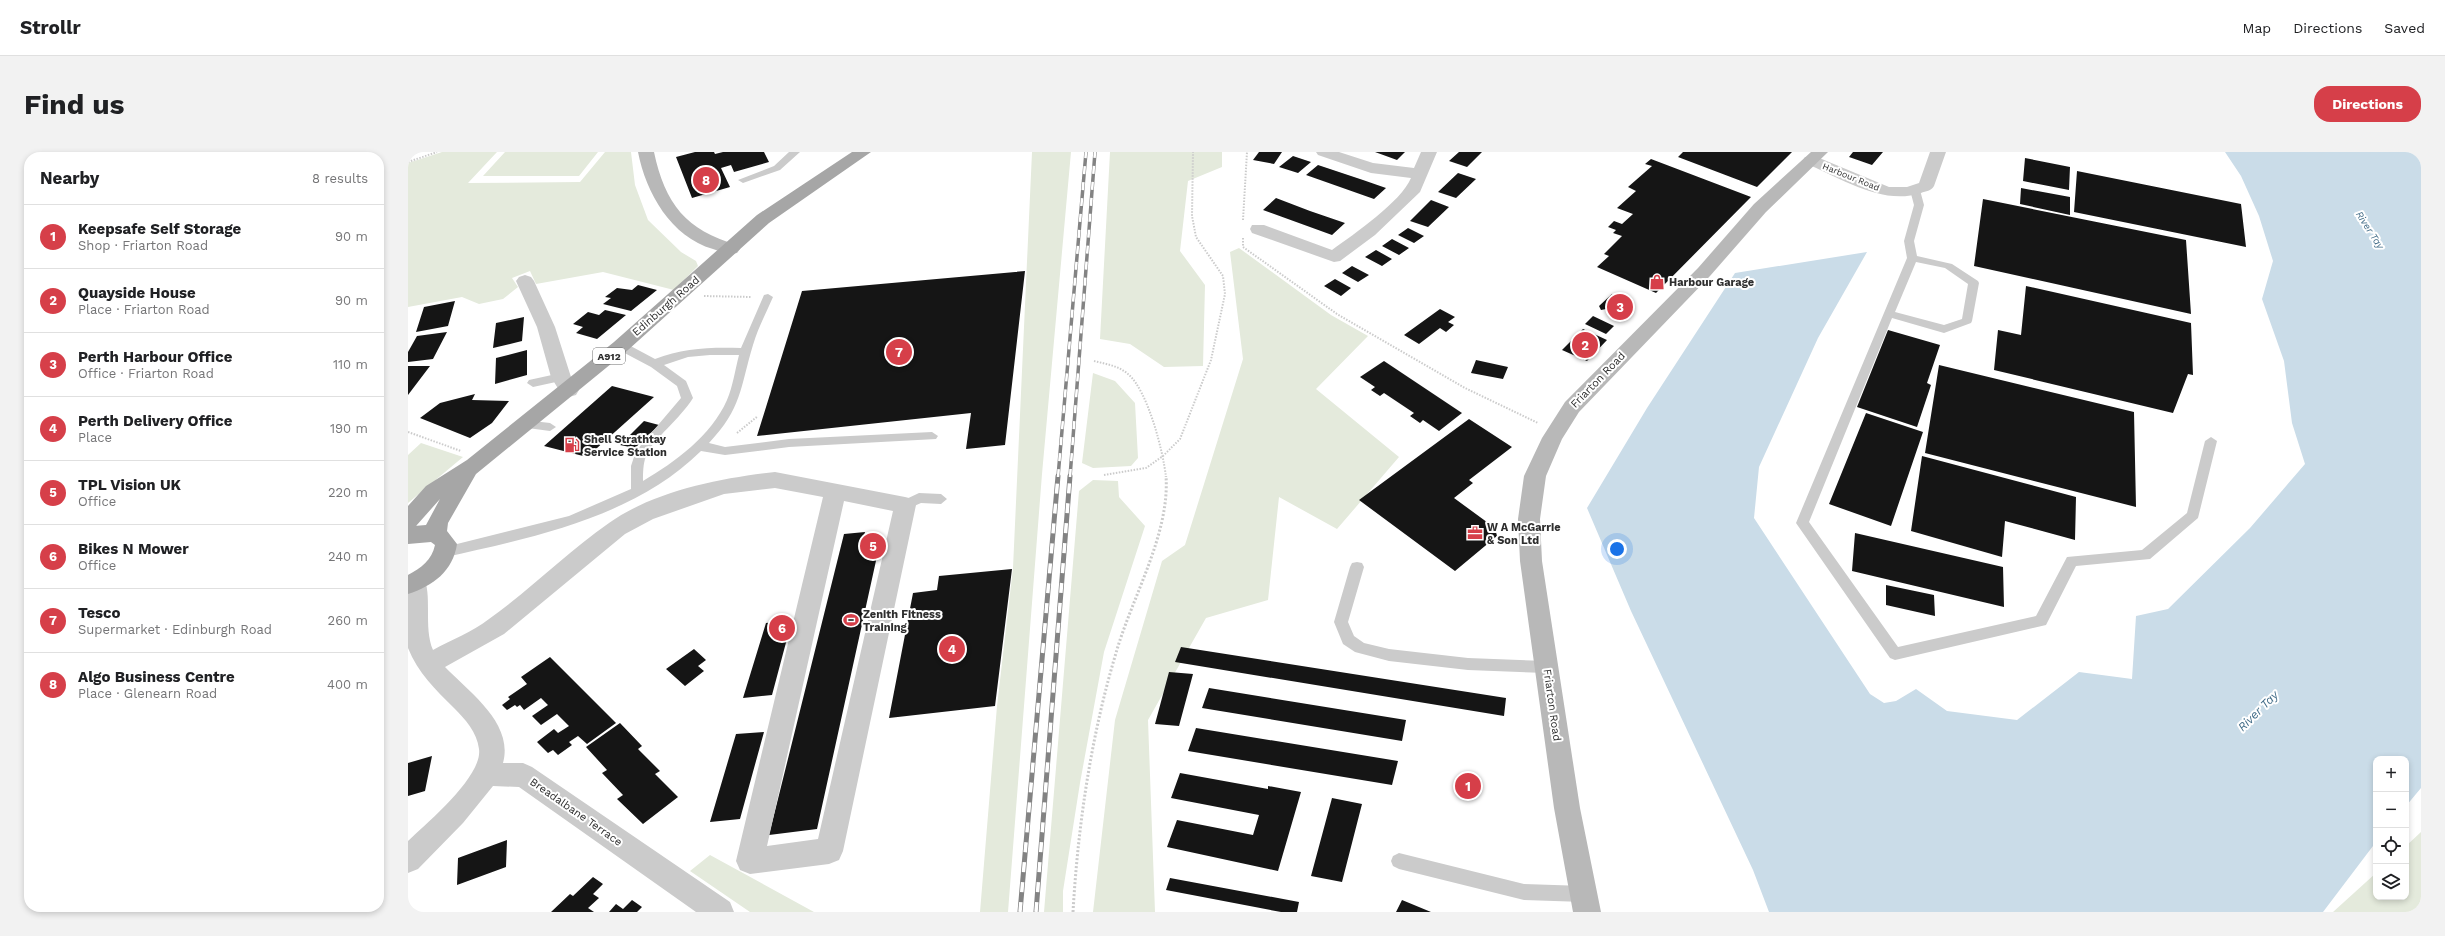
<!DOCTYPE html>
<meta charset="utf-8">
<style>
:root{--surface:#fff;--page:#f2f2f2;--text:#202124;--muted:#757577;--line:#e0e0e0;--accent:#d63f49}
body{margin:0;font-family:"Work Sans",sans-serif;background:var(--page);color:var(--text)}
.controls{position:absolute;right:12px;bottom:12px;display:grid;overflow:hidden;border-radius:8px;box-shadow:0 2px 6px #0003}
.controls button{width:36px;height:36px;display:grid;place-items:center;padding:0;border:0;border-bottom:1px solid var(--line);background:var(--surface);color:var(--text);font:20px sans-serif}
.you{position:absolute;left:1209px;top:397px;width:14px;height:14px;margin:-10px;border:3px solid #fff;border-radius:50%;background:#1a73e8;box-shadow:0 0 0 6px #1a73e833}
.badge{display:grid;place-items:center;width:26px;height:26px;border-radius:50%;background:var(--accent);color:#fff;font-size:13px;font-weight:700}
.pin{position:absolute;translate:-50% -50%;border:2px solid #fff;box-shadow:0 1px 4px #0006}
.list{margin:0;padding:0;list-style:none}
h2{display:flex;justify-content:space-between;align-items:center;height:52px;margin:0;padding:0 16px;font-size:17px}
h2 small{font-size:13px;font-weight:400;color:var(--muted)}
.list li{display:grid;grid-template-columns:26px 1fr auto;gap:12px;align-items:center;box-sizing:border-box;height:64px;padding:0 16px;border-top:1px solid var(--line)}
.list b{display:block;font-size:15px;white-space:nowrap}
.list p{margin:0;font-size:13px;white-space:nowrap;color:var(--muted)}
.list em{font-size:13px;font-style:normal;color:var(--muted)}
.icon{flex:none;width:22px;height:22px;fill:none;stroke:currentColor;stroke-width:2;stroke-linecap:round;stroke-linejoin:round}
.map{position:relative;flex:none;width:2013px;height:760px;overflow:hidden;border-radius:16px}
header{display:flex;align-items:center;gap:24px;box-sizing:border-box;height:56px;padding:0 20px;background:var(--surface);border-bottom:1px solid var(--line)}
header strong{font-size:19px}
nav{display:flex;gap:22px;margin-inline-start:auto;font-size:14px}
.intro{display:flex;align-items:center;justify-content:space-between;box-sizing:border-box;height:96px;padding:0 24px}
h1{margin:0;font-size:28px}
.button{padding:10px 18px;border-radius:16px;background:var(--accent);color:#fff;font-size:14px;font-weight:700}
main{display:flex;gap:24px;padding:0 24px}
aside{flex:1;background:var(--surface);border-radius:16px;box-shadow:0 2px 6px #0003}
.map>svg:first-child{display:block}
.green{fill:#e4eadc}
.water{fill:#cadce8}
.building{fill:#151515}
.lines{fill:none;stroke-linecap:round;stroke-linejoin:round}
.path-far1{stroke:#cbcbcb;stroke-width:2;stroke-dasharray:1.5 1.5;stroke-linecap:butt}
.path{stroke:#cbcbcb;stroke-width:3;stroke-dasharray:2 2;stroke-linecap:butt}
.lane{fill:#cbcbcb;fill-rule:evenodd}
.street{fill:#cbcbcb;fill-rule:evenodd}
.secondary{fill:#b8b8b8;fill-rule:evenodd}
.primary{fill:#a6a6a6;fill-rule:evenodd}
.rail-far1-casing{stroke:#838383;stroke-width:3.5}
.rail-casing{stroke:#838383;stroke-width:5}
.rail-far1{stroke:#fff;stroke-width:2.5;stroke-dasharray:8;stroke-linecap:butt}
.rail{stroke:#fff;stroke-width:3.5;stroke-dasharray:10;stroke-linecap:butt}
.labels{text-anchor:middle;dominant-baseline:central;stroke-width:4;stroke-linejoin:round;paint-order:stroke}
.far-street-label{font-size:9px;fill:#2e2e2e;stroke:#fff}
.far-water-label{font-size:10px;font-style:italic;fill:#436d88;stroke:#fff}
.shield{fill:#fff;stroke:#6d6d6d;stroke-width:1}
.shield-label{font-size:10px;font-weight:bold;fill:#2e2e2e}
.poi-label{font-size:11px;font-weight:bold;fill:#2e2e2e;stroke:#fff;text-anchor:start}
.street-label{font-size:11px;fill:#2e2e2e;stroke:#fff}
.water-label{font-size:12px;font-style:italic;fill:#436d88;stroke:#fff}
</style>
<header>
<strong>Strollr</strong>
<nav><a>Map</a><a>Directions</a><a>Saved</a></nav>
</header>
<div class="intro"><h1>Find us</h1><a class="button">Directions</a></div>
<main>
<aside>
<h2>Nearby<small>8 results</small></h2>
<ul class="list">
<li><span class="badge">1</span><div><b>Keepsafe Self Storage</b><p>Shop · Friarton Road</p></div><em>90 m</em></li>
<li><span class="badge">2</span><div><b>Quayside House</b><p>Place · Friarton Road</p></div><em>90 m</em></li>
<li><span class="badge">3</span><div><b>Perth Harbour Office</b><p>Office · Friarton Road</p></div><em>110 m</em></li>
<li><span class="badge">4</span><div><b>Perth Delivery Office</b><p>Place</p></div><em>190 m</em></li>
<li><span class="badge">5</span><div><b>TPL Vision UK</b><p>Office</p></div><em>220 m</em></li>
<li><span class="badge">6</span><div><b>Bikes N Mower</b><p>Office</p></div><em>240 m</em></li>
<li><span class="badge">7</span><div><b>Tesco</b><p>Supermarket · Edinburgh Road</p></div><em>260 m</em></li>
<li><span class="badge">8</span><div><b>Algo Business Centre</b><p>Place · Glenearn Road</p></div><em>400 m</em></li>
</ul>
</aside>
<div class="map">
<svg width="2013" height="760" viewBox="0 0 2013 760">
<rect width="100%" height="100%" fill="#fff"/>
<path class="green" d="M34 0H89L60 31 172 30 197 0H223L227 33 240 68 273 100 288 109 290 114 266 138 195 120 128 132 122 119 104 126 110 135 95 147 71 152 54 145 0 155V11Z
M97 0H190L171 24H75Z
M624 0H663L634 322 600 760H572L589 554 605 416Z
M702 0H814V15L780 29 772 99 797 133 795 214 756 215 722 192 692 187Z
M831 96 923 163 960 184 908 237 991 305 929 377 871 345 860 448 798 466 740 568 747 760H685L707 568 754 409 777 393 835 207 822 100Z
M685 221 707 229 727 251 730 306 723 314 685 316 674 311Z
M13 291 55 305 0 351V303Z
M685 328 710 329 711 345 737 374 696 500 672 631 655 739V760H636L671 339Z
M2013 680V760H1925L1968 721V745H1998V694Z
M302 703 406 760H342L282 719Z"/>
<path class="water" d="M1817 0H2013V636L1998 654V607H1968V690L1915 760H1361L1345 718 1223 459 1179 356 1239 256 1327 121 1459 100 1410 186 1351 315 1346 366 1462 542 1476 551 1488 549 1508 537 1539 559 1609 568 1671 520 1724 527 1728 464 1760 457 1842 376 1897 312 1884 271 1876 209 1854 147 1865 109 1851 64 1833 24Z"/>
<path class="building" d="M287 0H306L307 2 315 0H356L361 10 326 20 323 13 313 16 322 35 284 46 268 5Z
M851 0H874L866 12 845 8Z
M967 0H997L989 8Z
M1051 0H1074L1059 15 1041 9Z
M1275 0H1384L1349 35 1270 5Z
M1445 0H1475L1464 13 1441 5Z
M885 4 903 10 890 21 871 15Z
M1617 6 1662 15 1661 38 1615 29Z
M1243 7 1343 45 1248 141 1189 115 1201 104 1196 102 1214 84 1205 81 1208 78 1200 75 1206 69 1214 72 1225 62 1209 56 1228 39 1220 35 1244 14 1237 12Z
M910 13 955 28 978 36 966 47 898 23Z
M1669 19 1833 52 1838 95 1666 60Z
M1050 21 1068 27 1048 46 1030 40Z
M1613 36 1662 45V63L1612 52Z
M868 46 902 59 937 71 924 83 855 58Z
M1575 47 1778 88 1783 162 1566 114Z
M1023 48 1041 55 1020 75 1002 69Z
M1000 76 1016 84 1006 91 990 83Z
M984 87 1001 96 991 103 974 94Z
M968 98 984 107 974 114 957 105Z
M944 114 961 123 950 130 934 121Z
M617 119 597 293 558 297 563 261 349 284 394 139Z
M927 127 943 136 933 144 916 134Z
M230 133 249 138 223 159 195 152 203 146 197 145 209 136 224 138Z
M1618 134 1783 171 1785 223 1780 222 1765 261 1586 218 1590 178 1613 183Z
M1204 142 1226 152 1214 165 1198 157 1193 158 1191 154Z
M47 149 40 174 8 180 16 155Z
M1032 157 1047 165 1040 170 1046 173 1038 180 1032 176 1011 192 996 183Z
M197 158 218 163 189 187 168 181 175 175 165 172 180 160 191 163Z
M1185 164 1206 174 1198 182 1177 172Z
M116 165 114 189 85 196 88 171Z
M1175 177 1199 188 1179 209 1154 198Z
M1480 178 1532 193 1519 231 1523 233 1509 275 1449 255Z
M39 180 25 207 0 210V200L9 184Z
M119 198V223L87 232 88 206Z
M1068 208 1100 215 1095 227 1063 221Z
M976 209 1054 261 1031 279 1015 268 1012 271 1002 264 1006 261 976 241 972 244 963 238 967 235 952 225Z
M1531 213 1726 260 1728 355 1517 301Z
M0 214H22L0 243Z
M204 234 246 245 179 305 136 294Z
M67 242 64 248 101 249 84 271 62 286 12 266 32 251Z
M1458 261 1515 280 1483 374 1421 352Z
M1061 267 1104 295 1061 328 1065 331 1046 346 1087 376 1089 384 1047 419 951 348Z
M236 269 251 273 227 296 212 293Z
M1514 304 1668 345 1667 388 1597 369 1594 405 1503 379Z
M457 380 455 389 473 386 409 677 361 683 436 382Z
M1447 381 1595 415 1596 455 1444 419Z
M604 417 587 554 481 566 505 441 529 438 531 424Z
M1478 433 1526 443 1527 464 1478 453Z
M384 468 364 543 335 546 358 471Z
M773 495 1098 546 1096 564 767 510Z
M286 497 298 508 290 514 296 519 277 534 258 517Z
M142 505 208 571 179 592 170 584 161 590 164 593 150 603 145 598 140 601 129 590 146 577 150 581 161 574 149 562 133 573 124 564 140 553 133 546 116 558 112 553 109 555 107 553 99 558 94 553 102 547 100 545 119 532 113 525Z
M761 520 785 522 771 574 747 572Z
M801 536 998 568 994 589 794 556Z
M212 571 234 594 230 597 252 619 247 622 270 645 235 672 209 647 215 643 194 621 199 618 178 595Z
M788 576 990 609 984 633 780 599Z
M356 580 332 667 302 670 328 582Z
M24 604 17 639 0 644V611Z
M772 621 860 637V634L893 640 870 719 759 695 769 668 845 683 851 663 763 646Z
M924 646 954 652 934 730 903 724Z
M99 688 98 715 49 733 50 706Z
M185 725 195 732 185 742 191 746 180 756 186 760H143L162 742 165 744Z
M762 726 891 750 889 760H873L758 738Z
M224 748 234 755 229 760H201L208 752 215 757Z
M994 748 1023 760H988Z"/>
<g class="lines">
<path class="path-far1" d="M0 10 29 0
M835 68 839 0
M835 86V95L929 162 1057 236 1130 271
M296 144 343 145
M686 209C698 212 711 214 720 222 740 239 755 299 758 325
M0 280 53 299
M329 281 350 264
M696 323 738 316 755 304 772 287 803 208 817 142 815 124 788 85 784 64 785 0"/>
<path class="path" d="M665 760C670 673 683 584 708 501 724 445 762 382 758 324"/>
<path class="lane" d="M381 0H392L372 18 335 31 330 28 366 14Z
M1507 35 1512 38 1516 53 1506 89 1509 104 1544 112 1570 129 1571 131 1564 169 1563 171 1536 181 1484 166 1401 370 1490 495 1628 464 1659 405 1734 398 1779 361 1797 289 1803 285 1809 289 1790 366 1742 407 1668 414 1638 473 1487 508 1482 506 1388 371 1499 106 1496 89 1506 53 1502 38ZM1508 110 1537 116 1560 132 1554 167 1536 173 1487 160Z
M360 142 365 145C358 161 350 176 345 193 332 236 334 256 301 291L317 295 381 287 524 280 530 284 528 287 381 295 317 303 293 299C226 365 127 385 38 405L33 404 31 400 33 396 161 364 223 337V314L228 299 273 246 269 234 243 215 209 197 207 194 209 191H217L247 207C275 196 303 195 333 196L356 143ZM302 203H331C327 218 325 234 319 248 303 284 267 310 235 329 235 321 235 312 238 304 245 287 273 266 285 246L278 229 256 213 280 205Z
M153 221 157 222 159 225 157 228 125 235 119 231 121 228Z
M116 268 142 271 148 275 142 279 112 275 110 272 112 269Z
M511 341 533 342 539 347 533 352 513 351 497 358 492 356 491 353 492 350Z
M949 410 954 411 956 415 940 470 946 484 956 491 981 497 1060 506 1139 509 1144 511 1146 515 1144 519 1139 521 1060 518 981 509 947 500 935 492 926 470 942 415 944 411Z
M991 701 1116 732 1176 734 1182 736 1184 742 1182 748 1176 750 1116 748 991 717 985 714 983 709 985 704Z"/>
<path class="street" d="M908 0H931L965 11 1006 16 1013 0H1029L1012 40 967 83 932 109 926 110 844 81 842 77 844 73H856L924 98C946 82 993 50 1003 26L963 21 910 3Z
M1522 0H1538L1526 34C1523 39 1518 39 1513 41 1474 54 1433 26 1397 11L1395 8 1397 5H1409L1481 35H1499L1511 31Z
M117 123 123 125 126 129 147 175 163 225 171 238 168 243 161 245 154 243 143 225 129 175 108 129 111 125Z
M367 320 497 345 505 347 508 353 435 699 431 708 421 712 342 722 332 718 328 709 415 345 367 336 316 342 245 367 217 382 96 482 37 515C61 540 106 571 95 611H115L124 615 322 750 326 760H288L111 635 85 634 55 671 10 717 0 721V689C19 671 75 624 71 597 69 580 57 567 46 556 27 537 10 521 0 496V423L7 421 15 424C25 442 15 475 25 498 43 488 64 480 81 467 122 438 159 400 201 371 246 339 313 326 367 320ZM436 349 485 359 410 687 359 694Z"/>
<path class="secondary" d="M230 0H246C257 52 278 78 329 93L332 97 329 101C321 103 314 100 305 97 263 85 238 41 230 0Z
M1403 0H1420L1358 60 1302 124 1171 260 1154 287 1138 324 1132 367 1134 409 1172 656 1193 760H1165L1146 656 1112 409 1110 367 1116 324 1134 286 1157 250 1290 116 1346 52Z"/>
<path class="primary" d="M444 0H463L361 71 220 198 68 322 40 371 39 379 49 392C45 419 25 434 0 442V423C13 416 24 408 27 393L23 390 0 392V354L18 334 59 308 206 190 349 63ZM32 347 18 373 6 374H8Z"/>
<g class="rail-far1-casing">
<path id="rail-far1" d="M650 325 678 0
M662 325 687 0"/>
</g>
<g class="rail-casing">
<path id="rail" d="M612 760 650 324
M628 760 662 324"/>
</g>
<use href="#rail-far1" class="rail-far1"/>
<use href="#rail" class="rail"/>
</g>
<defs>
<g id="shop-bare" transform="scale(1.2)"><path d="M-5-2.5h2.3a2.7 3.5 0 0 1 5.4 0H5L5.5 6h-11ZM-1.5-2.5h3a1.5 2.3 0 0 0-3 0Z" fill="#d63f49" stroke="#fff" stroke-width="2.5" paint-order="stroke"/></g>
<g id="fuel-bare" transform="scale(1.2)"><path d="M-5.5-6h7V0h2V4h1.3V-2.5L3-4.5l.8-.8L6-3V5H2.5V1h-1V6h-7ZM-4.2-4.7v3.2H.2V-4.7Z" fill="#d63f49" stroke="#fff" stroke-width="2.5" paint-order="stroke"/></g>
<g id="office-bare" transform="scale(1.2)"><path d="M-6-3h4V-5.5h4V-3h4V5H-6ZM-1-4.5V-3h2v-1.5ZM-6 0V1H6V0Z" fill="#d63f49" stroke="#fff" stroke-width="2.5" paint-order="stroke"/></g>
<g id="stadium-bare" transform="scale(1.2)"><path d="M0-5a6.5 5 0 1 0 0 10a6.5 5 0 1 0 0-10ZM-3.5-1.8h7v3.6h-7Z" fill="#d63f49" stroke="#fff" stroke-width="2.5" paint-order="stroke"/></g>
</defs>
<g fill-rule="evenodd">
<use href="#shop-bare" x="1249" y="130"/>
<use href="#fuel-bare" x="164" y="293"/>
<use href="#office-bare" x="1067" y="381"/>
<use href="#stadium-bare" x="443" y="468"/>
</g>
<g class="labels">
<g class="far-street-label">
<text transform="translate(1443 25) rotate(22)">Harbour Road</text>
</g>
<g class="far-water-label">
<text transform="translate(1962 78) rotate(57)">River Tay</text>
</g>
<rect class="shield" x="185" y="196" width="32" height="16" rx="3"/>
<g class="shield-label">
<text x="201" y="204">A912</text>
</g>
<g class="poi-label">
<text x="1261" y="130">Harbour Garage</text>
<text x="176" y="287">Shell Strathtay<tspan x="176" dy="13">Service Station</tspan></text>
<text x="1079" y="375">W A McGarrie<tspan x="1079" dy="13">&amp; Son Ltd</tspan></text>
<text x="455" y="462">Zenith Fitness<tspan x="455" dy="13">Training</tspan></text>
</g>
<g class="street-label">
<text transform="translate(258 154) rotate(-41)">Edinburgh Road</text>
<text transform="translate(1190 228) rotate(-46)">Friarton Road</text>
<text transform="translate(1144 553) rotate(82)">Friarton Road</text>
<text transform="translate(168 660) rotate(35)">Breadalbane Terrace</text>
</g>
<g class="water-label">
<text transform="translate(1850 559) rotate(-45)">River Tay</text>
</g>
</g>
</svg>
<div class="controls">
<button>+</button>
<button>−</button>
<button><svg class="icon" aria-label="locate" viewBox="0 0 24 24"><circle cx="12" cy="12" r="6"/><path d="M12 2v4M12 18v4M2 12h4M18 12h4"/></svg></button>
<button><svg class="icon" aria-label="layers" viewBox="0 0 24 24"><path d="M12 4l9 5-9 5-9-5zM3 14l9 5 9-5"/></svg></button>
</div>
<div class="you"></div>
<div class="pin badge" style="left:1060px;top:634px">1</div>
<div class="pin badge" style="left:1177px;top:193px">2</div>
<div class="pin badge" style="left:1212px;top:155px">3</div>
<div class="pin badge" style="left:544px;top:497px">4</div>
<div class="pin badge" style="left:465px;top:394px">5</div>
<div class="pin badge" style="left:374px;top:476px">6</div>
<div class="pin badge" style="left:491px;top:200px">7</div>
<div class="pin badge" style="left:298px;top:28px">8</div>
</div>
</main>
